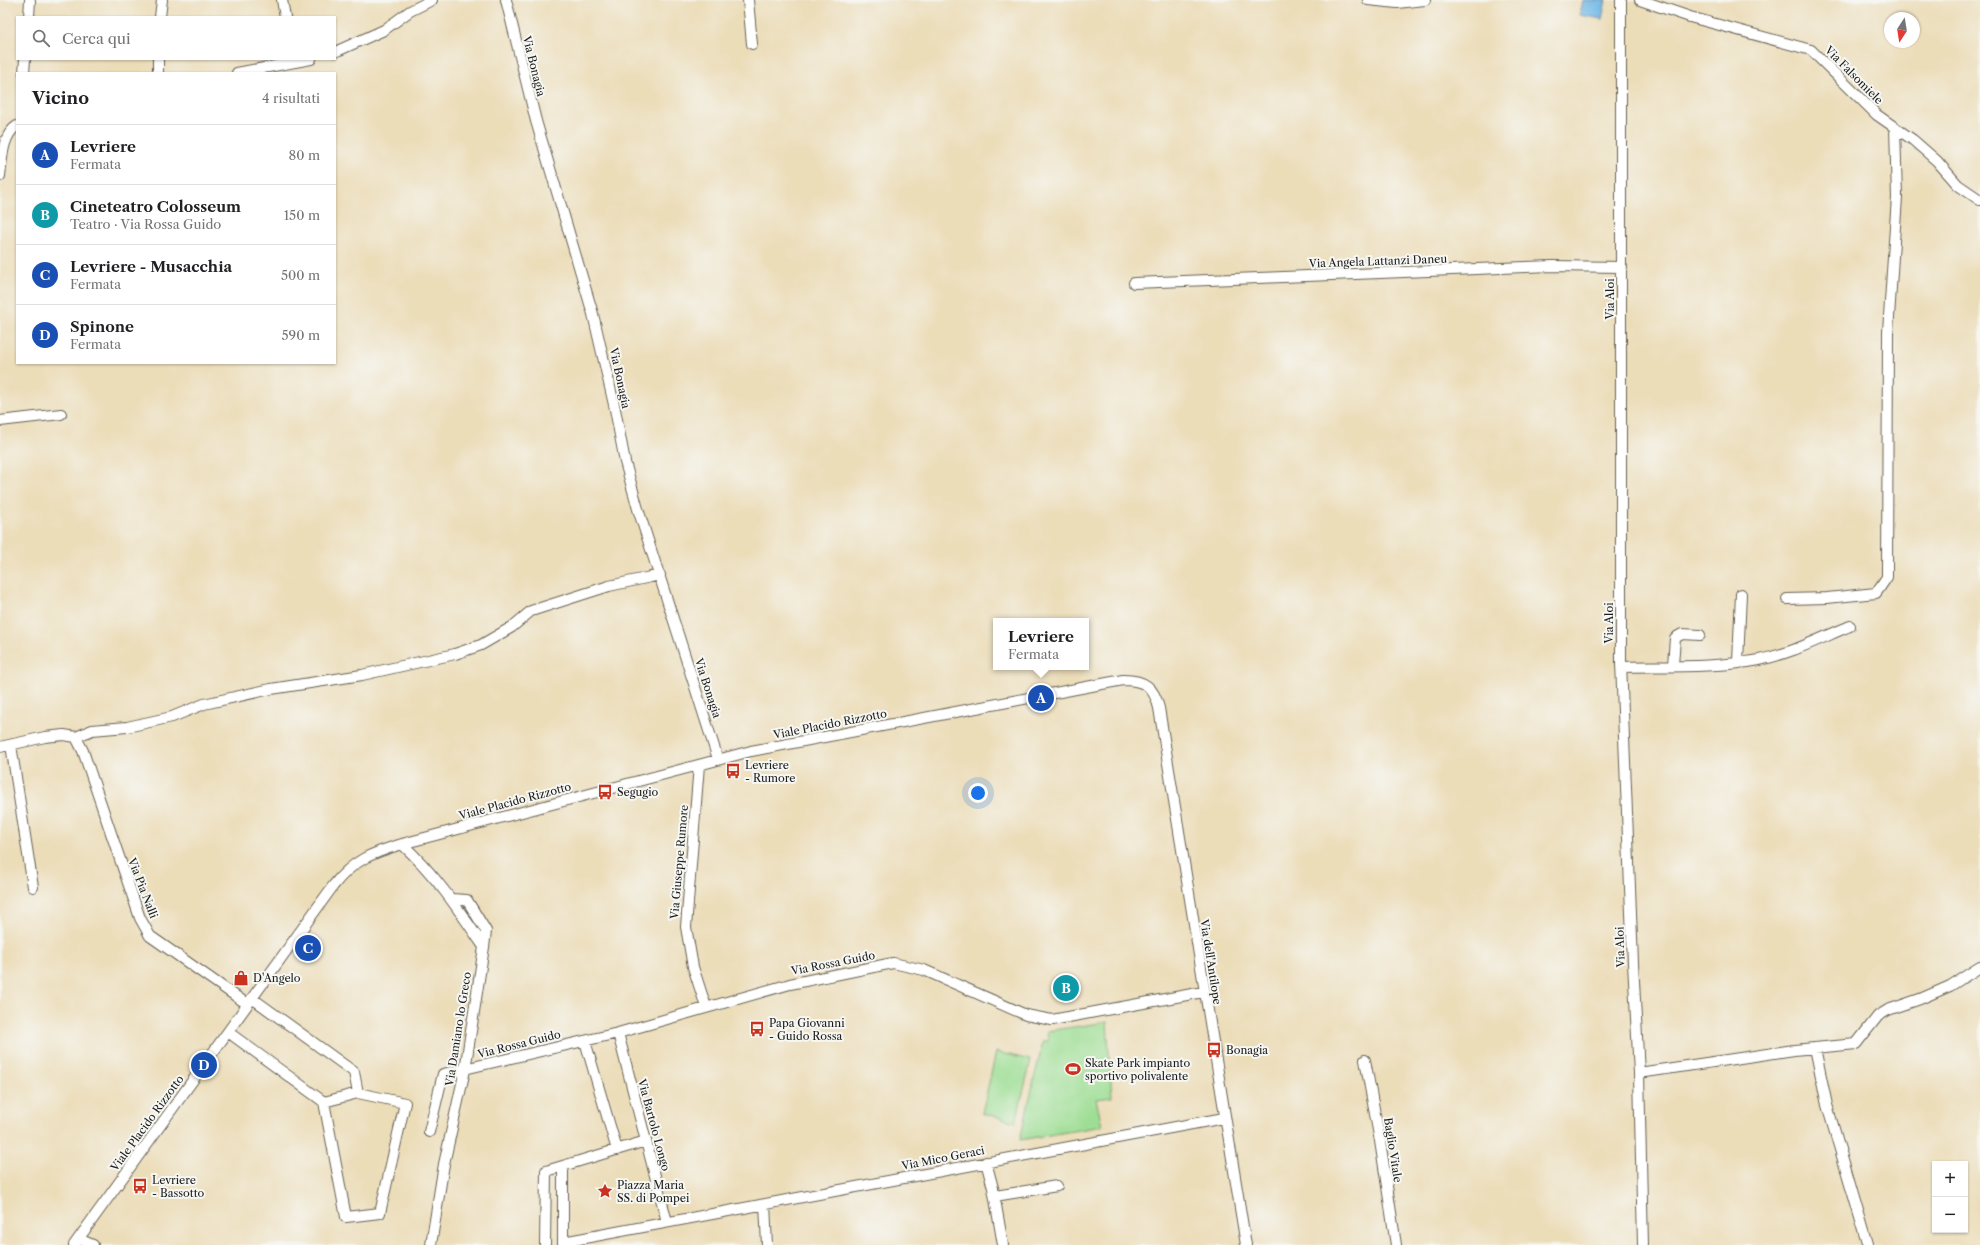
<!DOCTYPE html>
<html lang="it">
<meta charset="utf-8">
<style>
:root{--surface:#fff;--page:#f6f6f6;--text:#202124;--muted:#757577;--line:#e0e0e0;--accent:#0b8043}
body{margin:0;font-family:"Libre Caslon Text",serif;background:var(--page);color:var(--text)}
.controls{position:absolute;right:12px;bottom:12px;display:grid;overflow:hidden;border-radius:0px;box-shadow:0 1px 3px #0004}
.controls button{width:36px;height:36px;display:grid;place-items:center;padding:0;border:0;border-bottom:1px solid var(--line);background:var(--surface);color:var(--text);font:20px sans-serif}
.compass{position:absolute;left:1884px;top:12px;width:36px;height:36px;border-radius:50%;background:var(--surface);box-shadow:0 1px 3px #0004;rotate:192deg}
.you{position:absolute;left:978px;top:793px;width:14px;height:14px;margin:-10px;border:3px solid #fff;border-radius:50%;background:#1a73e8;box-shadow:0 0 0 6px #1a73e833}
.badge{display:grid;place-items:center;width:26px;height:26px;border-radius:50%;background:var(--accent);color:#fff;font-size:13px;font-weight:700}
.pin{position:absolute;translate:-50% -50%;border:2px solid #fff;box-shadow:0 1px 4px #0006}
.popup{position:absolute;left:993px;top:618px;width:96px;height:52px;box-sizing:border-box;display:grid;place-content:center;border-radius:0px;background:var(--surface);filter:drop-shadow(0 1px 3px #0005);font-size:13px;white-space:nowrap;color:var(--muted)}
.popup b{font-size:15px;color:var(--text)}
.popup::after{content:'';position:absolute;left:50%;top:100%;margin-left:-8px;border:8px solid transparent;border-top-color:var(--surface)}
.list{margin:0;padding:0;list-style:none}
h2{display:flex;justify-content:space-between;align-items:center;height:52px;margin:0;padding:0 16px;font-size:17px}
h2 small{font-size:13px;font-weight:400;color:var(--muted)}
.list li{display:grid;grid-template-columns:26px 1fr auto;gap:12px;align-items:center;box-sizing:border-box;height:60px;padding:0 16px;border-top:1px solid var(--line)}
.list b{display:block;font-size:15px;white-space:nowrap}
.list p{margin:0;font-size:13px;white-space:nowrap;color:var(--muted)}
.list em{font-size:13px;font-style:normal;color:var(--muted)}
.icon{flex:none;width:22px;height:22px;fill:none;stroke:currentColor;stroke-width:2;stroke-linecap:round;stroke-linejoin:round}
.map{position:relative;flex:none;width:1980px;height:1245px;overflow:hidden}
.search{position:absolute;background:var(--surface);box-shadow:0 1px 3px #0004;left:16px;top:16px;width:320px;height:44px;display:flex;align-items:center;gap:10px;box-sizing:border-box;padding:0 14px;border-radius:0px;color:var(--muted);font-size:15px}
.panel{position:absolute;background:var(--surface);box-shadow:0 1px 3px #0004;left:16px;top:72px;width:320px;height:292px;border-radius:0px}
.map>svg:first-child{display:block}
.green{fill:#9ede94;stroke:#5d7d58}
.water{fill:#6db6e5;stroke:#446980}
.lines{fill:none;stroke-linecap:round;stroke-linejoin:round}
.minor-casing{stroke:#656053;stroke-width:12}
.minor{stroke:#fff;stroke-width:10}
.labels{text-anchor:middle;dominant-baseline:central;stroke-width:4;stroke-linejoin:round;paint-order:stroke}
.street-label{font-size:11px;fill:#1c1c1c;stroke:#f6f6f2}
.poi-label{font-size:11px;fill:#1c1c1c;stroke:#f6f6f2;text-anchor:start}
</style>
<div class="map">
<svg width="1980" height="1245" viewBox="0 0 1980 1245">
<rect width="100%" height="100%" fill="#f6f6f2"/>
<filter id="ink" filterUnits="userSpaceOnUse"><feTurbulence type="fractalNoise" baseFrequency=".025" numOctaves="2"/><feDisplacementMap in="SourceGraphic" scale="8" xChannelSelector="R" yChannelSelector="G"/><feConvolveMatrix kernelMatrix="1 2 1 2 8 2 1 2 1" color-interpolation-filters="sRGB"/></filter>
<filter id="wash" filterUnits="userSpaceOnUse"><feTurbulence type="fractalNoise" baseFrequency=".012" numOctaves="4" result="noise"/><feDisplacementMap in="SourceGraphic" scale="16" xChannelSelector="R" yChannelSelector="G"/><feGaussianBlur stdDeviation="0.9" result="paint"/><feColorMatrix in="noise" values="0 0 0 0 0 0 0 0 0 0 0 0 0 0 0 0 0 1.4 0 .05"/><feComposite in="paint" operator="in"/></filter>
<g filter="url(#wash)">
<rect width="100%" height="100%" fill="#ecddb9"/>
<path class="green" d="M1107 1022 1112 1097 1096 1099 1102 1126 1020 1140 1043 1041H1048L1047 1031Z
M996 1052 1031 1060 1016 1122 982 1113Z"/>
<path class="water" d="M1583 0H1606L1602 19 1580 15Z"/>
</g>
<g filter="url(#ink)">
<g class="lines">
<g class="minor-casing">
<path id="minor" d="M282 0 285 17
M506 0 536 121 593 314 615 409 625 462 638 509 718 759
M748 0 752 44
M1368 0 1397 3 1425 0
M1621 0V662L1633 963 1639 1073 1643 1245
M1640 0 1690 17 1811 50 1877 115 1913 140 1937 161 1958 185 1980 200
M29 17 30 0
M160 17 162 0
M335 52 384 30 410 11 432 0
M24 73 25 59
M158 73V59
M237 73 311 59
M0 176C2 160 2 135 17 126
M1134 283 1552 266 1622 267
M0 421 61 414
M1787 599 1827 598 1876 593 1887 577 1888 332 1897 197 1895 128
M1738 662 1741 594
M1673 665 1675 638 1682 634 1700 635
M1621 667C1664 666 1717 668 1759 660 1790 654 1821 638 1850 626
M76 737 83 751 140 918 150 936 247 1004
M11 745 33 887
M0 747 45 737 64 735 76 737 92 730 127 727 172 717 204 704 271 689 362 675 455 654 481 645 512 627 531 611 609 586 660 575
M699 765 686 927 693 967 706 1007
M402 844C435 874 459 910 484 947L465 1070 444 1164 431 1245
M452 899 467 900 486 931 484 947
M252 998 354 1072 358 1093
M228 1032 324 1102 358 1093 405 1103 380 1213 346 1217 324 1102
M618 1033 667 1222
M585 1041 617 1150
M1815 1048 1827 1105 1868 1245
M1365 1060 1380 1141 1396 1245
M1639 1073 1794 1050 1856 1044 1878 1016 1888 1010 1920 999 1950 986 1980 967
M429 1132 443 1074 618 1033 790 984 893 963 924 970 1026 1015 1052 1020 1203 992
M986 1162 993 1188 1003 1245
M995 1196 1057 1186
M765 1204 767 1245
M79 1239 93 1245
M563 1242 1224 1118
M74 1245 333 886C353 860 372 853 402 844L751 751 1123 680C1145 680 1154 687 1159 708L1246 1245
M545 1245 546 1171 646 1141
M563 1245V1166"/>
</g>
<use href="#minor" class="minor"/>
</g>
</g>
<defs>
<g id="bus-bare" transform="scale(1.2)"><path d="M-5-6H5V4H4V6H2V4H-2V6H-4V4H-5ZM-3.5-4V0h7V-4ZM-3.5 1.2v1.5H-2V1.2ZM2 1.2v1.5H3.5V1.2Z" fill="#c8321e" stroke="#f6f6f2" stroke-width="2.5" paint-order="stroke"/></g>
<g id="shop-bare" transform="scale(1.2)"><path d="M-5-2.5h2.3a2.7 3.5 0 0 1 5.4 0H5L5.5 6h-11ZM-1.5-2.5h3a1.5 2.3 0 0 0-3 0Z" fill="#c8321e" stroke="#f6f6f2" stroke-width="2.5" paint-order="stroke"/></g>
<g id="stadium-bare" transform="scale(1.2)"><path d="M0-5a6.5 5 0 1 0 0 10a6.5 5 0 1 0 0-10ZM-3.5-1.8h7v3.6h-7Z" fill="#c8321e" stroke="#f6f6f2" stroke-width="2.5" paint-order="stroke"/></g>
<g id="sight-bare" transform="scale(1.2)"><path d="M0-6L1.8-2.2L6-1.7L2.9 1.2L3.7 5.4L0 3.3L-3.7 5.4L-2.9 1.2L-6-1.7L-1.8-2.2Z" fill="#c8321e" stroke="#f6f6f2" stroke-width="2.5" paint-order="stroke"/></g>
</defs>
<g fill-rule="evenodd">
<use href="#bus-bare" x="733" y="771"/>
<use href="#bus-bare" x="605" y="792"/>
<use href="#shop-bare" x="241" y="978"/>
<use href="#bus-bare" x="757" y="1029"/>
<use href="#bus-bare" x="1214" y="1050"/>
<use href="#stadium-bare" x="1073" y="1069"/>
<use href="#bus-bare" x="140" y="1186"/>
<use href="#sight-bare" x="605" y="1191"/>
</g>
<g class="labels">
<g class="street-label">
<text transform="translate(534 66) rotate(76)">Via Bonagia</text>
<text transform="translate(1854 75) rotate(45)">Via Falsomiele</text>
<text transform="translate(1378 261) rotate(-2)">Via Angela Lattanzi Daneu</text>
<text transform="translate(1610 299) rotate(-90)">Via Aloi</text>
<text transform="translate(620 378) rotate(78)">Via Bonagia</text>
<text transform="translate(1609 623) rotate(-90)">Via Aloi</text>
<text transform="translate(708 688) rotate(72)">Via Bonagia</text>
<text transform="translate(830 724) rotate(-11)">Viale Placido Rizzotto</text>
<text transform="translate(515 801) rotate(-15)">Viale Placido Rizzotto</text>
<text transform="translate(679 862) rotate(-85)">Via Giuseppe Rumore</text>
<text transform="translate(143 888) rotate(69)">Via Pia Nalli</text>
<text transform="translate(1620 947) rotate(-92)">Via Aloi</text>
<text transform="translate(1211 962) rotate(81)">Via dell'Antilope</text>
<text transform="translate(833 963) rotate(-11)">Via Rossa Guido</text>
<text transform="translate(458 1029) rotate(-81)">Via Damiano lo Greco</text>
<text transform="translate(519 1044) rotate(-14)">Via Rossa Guido</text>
<text transform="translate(147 1123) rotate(-54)">Viale Placido Rizzotto</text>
<text transform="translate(654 1125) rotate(75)">Via Bartolo Longo</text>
<text transform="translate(1393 1150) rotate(81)">Baglio Vitale</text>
<text transform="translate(943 1158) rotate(-11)">Via Mico Geraci</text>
</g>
<g class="poi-label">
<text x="745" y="765">Levriere<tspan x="745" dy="13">- Rumore</tspan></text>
<text x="617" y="792">Segugio</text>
<text x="253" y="978">D'Angelo</text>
<text x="769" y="1023">Papa Giovanni<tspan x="769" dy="13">- Guido Rossa</tspan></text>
<text x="1226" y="1050">Bonagia</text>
<text x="1085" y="1063">Skate Park impianto<tspan x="1085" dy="13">sportivo polivalente</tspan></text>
<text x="152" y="1180">Levriere<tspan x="152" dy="13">- Bassotto</tspan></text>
<text x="617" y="1185">Piazza Maria<tspan x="617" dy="13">SS. di Pompei</tspan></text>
</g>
</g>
</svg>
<div class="controls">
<button>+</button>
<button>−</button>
</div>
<svg class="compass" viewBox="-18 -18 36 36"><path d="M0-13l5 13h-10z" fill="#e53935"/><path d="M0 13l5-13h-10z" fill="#757577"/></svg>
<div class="you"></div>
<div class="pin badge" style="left:1041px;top:698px;background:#1a4fb4">A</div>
<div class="popup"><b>Levriere</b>Fermata</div>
<div class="pin badge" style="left:1066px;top:988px;background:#0f9aa8">B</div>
<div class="pin badge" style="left:308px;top:948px;background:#1a4fb4">C</div>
<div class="pin badge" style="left:204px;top:1065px;background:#1a4fb4">D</div>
<div class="search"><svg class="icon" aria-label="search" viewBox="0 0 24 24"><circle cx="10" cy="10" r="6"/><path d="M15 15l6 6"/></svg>Cerca qui</div>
<section class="panel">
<h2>Vicino<small>4 risultati</small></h2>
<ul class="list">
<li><span class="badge" style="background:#1a4fb4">A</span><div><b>Levriere</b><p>Fermata</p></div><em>80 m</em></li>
<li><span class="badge" style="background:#0f9aa8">B</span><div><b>Cineteatro Colosseum</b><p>Teatro · Via Rossa Guido</p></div><em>150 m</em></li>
<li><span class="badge" style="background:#1a4fb4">C</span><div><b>Levriere - Musacchia</b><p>Fermata</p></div><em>500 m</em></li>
<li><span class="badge" style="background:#1a4fb4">D</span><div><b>Spinone</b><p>Fermata</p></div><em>590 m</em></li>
</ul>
</section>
</div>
